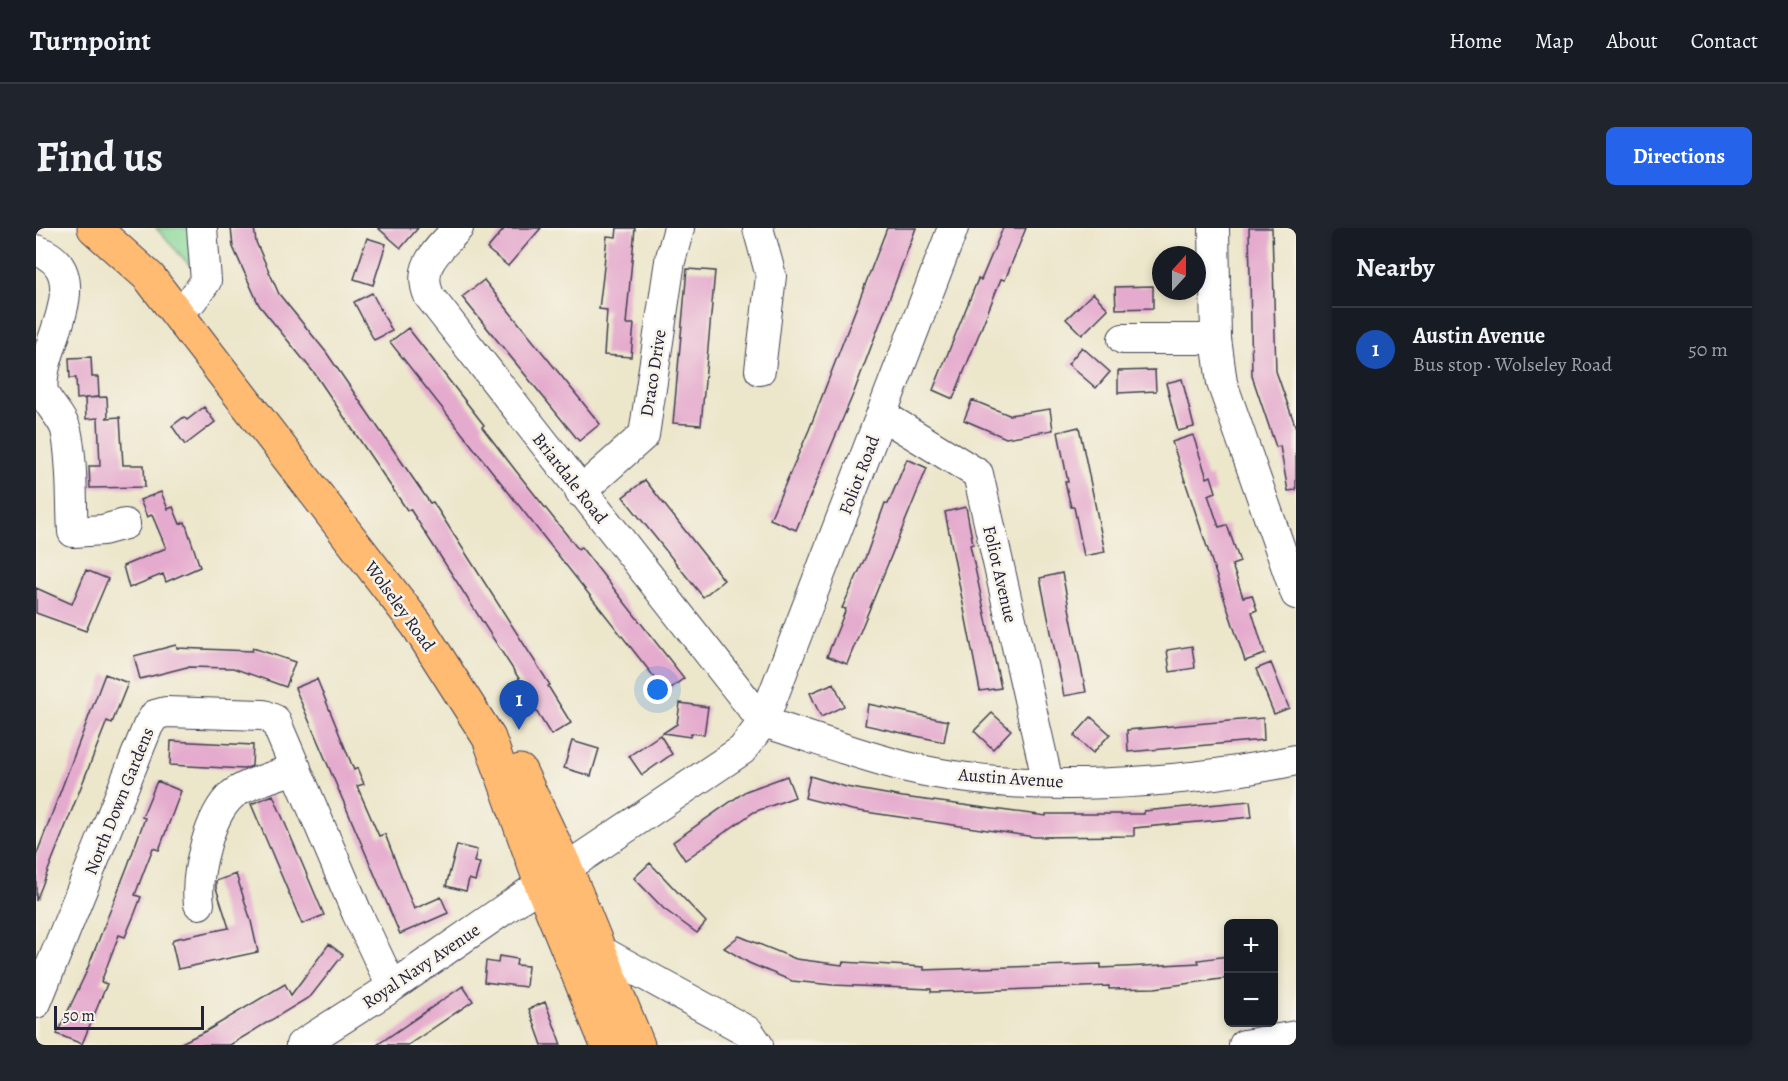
<!DOCTYPE html>
<meta charset="utf-8">
<style>
:root{--surface:#171b24;--page:#20242c;--text:#f1f3f6;--muted:#9ea1a6;--line:#363941;--accent:#2563eb}
body{margin:0;font-family:Alegreya,serif;background:var(--page);color:var(--text)}
.controls{position:absolute;right:18px;bottom:18px;display:grid;overflow:hidden;border-radius:9px;box-shadow:0 3px 9px #0003}
.controls button{width:54px;height:54px;display:grid;place-items:center;padding:0;border:0;border-bottom:2px solid var(--line);background:var(--surface);color:var(--text);font:30px sans-serif}
.compass{position:absolute;left:1116px;top:18px;width:54px;height:54px;border-radius:50%;background:var(--surface);box-shadow:0 3px 9px #0003;rotate:21deg}
.scale{position:absolute;left:18px;bottom:15px;width:150px;box-sizing:border-box;padding-left:6px;border:3px solid #22223b;border-top:0;font-size:16px;line-height:21px;white-space:nowrap;color:#22223b;-webkit-text-stroke:4px #f7f3e8;paint-order:stroke}
.you{position:absolute;left:622px;top:462px;width:21px;height:21px;margin:-15px;border:4px solid #fff;border-radius:50%;background:#1a73e8;box-shadow:0 0 0 9px #1a73e833}
.badge{display:grid;place-items:center;width:39px;height:39px;border-radius:50%;background:var(--accent);color:#fff;font-size:20px;font-weight:700}
.pin{position:absolute;translate:-50% -50px;filter:drop-shadow(0 2px 3px #0008)}
.pin::after{content:'';position:absolute;top:32px;width:21px;height:18px;background:inherit;clip-path:polygon(0 0,100% 0,50% 100%)}
.list{margin:0;padding:0;list-style:none}
h2{display:flex;justify-content:space-between;align-items:center;height:78px;margin:0;padding:0 24px;font-size:26px}
h2 small{font-size:20px;font-weight:400;color:var(--muted)}
.list li{display:grid;grid-template-columns:39px 1fr auto;gap:18px;align-items:center;box-sizing:border-box;height:84px;padding:0 24px;border-top:2px solid var(--line)}
.list b{display:block;font-size:22px;white-space:nowrap}
.list p{margin:0;font-size:20px;white-space:nowrap;color:var(--muted)}
.list em{font-size:20px;font-style:normal;color:var(--muted)}
.map{position:relative;flex:none;width:1260px;height:817px;overflow:hidden;border-radius:9px}
header{display:flex;align-items:center;gap:36px;box-sizing:border-box;height:84px;padding:0 30px;background:var(--surface);border-bottom:2px solid var(--line)}
header strong{font-size:28px}
nav{display:flex;gap:33px;margin-inline-start:auto;font-size:21px}
.intro{display:flex;align-items:center;justify-content:space-between;box-sizing:border-box;height:144px;padding:0 36px}
h1{margin:0;font-size:42px}
.button{padding:15px 27px;border-radius:9px;background:var(--accent);color:#fff;font-size:21px;font-weight:700}
main{display:flex;gap:36px;padding:0 36px}
aside{flex:1;background:var(--surface);border-radius:9px;box-shadow:0 3px 9px #0003}
.map>svg:first-child{display:block}
.green{fill:#87d797;stroke:#547c69;stroke-width:1.5}
.building{fill:#e5abce}
.lines{fill:none;stroke-linecap:round;stroke-linejoin:round}
.minor-casing{stroke:#403f51;stroke-width:32}
.major-casing{stroke:#403f51;stroke-width:35}
.minor{stroke:#fff;stroke-width:30}
.major{stroke:#ffbb71;stroke-width:33}
.labels{text-anchor:middle;dominant-baseline:central;stroke-width:5;stroke-linejoin:round;paint-order:stroke}
.street-label{font-size:18px;fill:#22223b;stroke:#f7f3e8}
</style>
<header>
<strong>Turnpoint</strong>
<nav><a>Home</a><a>Map</a><a>About</a><a>Contact</a></nav>
</header>
<div class="intro"><h1>Find us</h1><a class="button">Directions</a></div>
<main>
<div class="map">
<svg width="1260" height="817" viewBox="0 0 1260 817">
<rect width="100%" height="100%" fill="#f7f3e8"/>
<filter id="ink" filterUnits="userSpaceOnUse"><feTurbulence type="fractalNoise" baseFrequency=".0167" numOctaves="2"/><feDisplacementMap in="SourceGraphic" scale="12" xChannelSelector="R" yChannelSelector="G"/><feConvolveMatrix kernelMatrix="1 2 1 2 8 2 1 2 1" color-interpolation-filters="sRGB"/></filter>
<filter id="wash" filterUnits="userSpaceOnUse"><feTurbulence type="fractalNoise" baseFrequency=".008" numOctaves="4" result="noise"/><feDisplacementMap in="SourceGraphic" scale="24" xChannelSelector="R" yChannelSelector="G"/><feGaussianBlur stdDeviation="1.35" result="paint"/><feColorMatrix in="noise" values="0 0 0 0 0 0 0 0 0 0 0 0 0 0 0 0 0 1.4 0 .05"/><feComposite in="paint" operator="in"/></filter>
<g filter="url(#wash)">
<rect width="100%" height="100%" fill="#ece6cb"/>
<path class="green" d="M120 0H161L167 52Z"/>
<g id="blocks">
<path class="building" d="M195 0H218L220 14 243 66 290 124 394 275 397 274 514 457 512 458 535 495 515 507 496 476 498 474 374 281 371 282 279 146 223 77 197 19Z
M342 0H382L365 20Z
M469 0H505L472 38 451 21Z
M581 0H599L590 96H598L595 129 568 127 571 82 563 81 567 48 571 8 580 9Z
M851 0H880L818 164 760 302 734 291 773 202Z
M967 0H990L969 52 965 51 917 171 897 162 942 51 945 52Z
M1213 0H1236L1240 143 1260 200V262L1252 263 1244 218 1240 219 1216 148Z
M331 10 350 16 337 57 318 51Z
M651 41 679 43 665 197 637 195Z
M448 52 564 196 543 213 426 69Z
M1117 58V80L1080 81 1079 59Z
M336 65 356 103 338 112 318 74Z
M1057 65 1072 81 1046 107 1030 91Z
M372 100 448 197 446 199 480 243 542 321 545 319 571 352 648 450 630 464 354 114Z
M1046 119 1074 144 1060 160 1032 136Z
M55 129 56 149H62L63 169 41 171 40 150H34L33 130Z
M1119 142 1120 163 1082 165V143Z
M1146 151 1158 199 1142 203 1130 155Z
M71 169 72 189 70 190 84 189 87 237H108L109 259 54 260 53 238H64L62 190 50 191 49 170Z
M936 172 973 187 1014 181 1017 202 970 210 928 192Z
M168 179 179 194 149 217 136 198 148 189 151 192Z
M1043 199 1069 324 1048 328 1038 279H1035L1029 254H1032L1022 204Z
M1157 207 1171 250 1175 248 1180 264 1172 267 1183 299 1191 297 1204 334 1196 337 1207 369 1216 367 1221 382 1216 384 1229 426 1209 433 1136 214Z
M871 231 891 240 811 436 791 428 810 381 806 380 830 328 849 275 852 276Z
M609 252 688 352 667 369 587 269Z
M125 264 132 281 137 279 144 296 149 294 164 339 130 354 127 346 93 360 87 338 130 320 116 287 111 289 104 272Z
M930 279 937 316 934 317 965 460 944 463 909 284Z
M50 342 72 351 50 403 0 385V360L36 376Z
M1026 345 1050 464 1028 468 1004 350Z
M140 417 141 420 216 423 217 420 259 434 250 459 197 440 151 439 104 451 98 428Z
M1156 418 1159 440 1134 444 1131 422Z
M1235 435 1253 480 1238 486 1220 441Z
M69 446 92 455 76 495 71 493 0 673V628Z
M281 451 318 542 321 540 328 556 321 558 343 608 349 606 378 681 405 669 412 685 364 706 259 460Z
M798 455 808 478 785 489 774 465Z
M644 475 672 479 668 507 655 505 654 509 627 505 641 496Z
M832 476 912 493 908 514 829 497Z
M956 485 975 502 957 521 938 503Z
M1055 489 1074 506 1057 525 1038 508Z
M1227 490 1228 512 1092 524 1091 502Z
M624 507 636 526 606 547 593 528Z
M135 513 217 517 216 538 208 541 134 537Z
M536 513 563 521 555 548 528 540Z
M751 548 759 569 718 584 649 632 637 614 710 563Z
M774 548 810 559 867 569 1010 588V586H1108V583L1214 573 1216 589 1098 600V608L999 609 816 582 769 570Z
M121 553 145 563 123 622 117 620 108 643 99 667 105 669 99 685 89 709 83 707 74 730 65 754 71 756 46 816 21 806 49 747 92 637 109 590 106 589Z
M237 567 288 687 266 696 215 576Z
M421 617 441 622 438 634 444 635 439 653 433 651 430 663 410 658Z
M614 635 670 694 661 705 628 681 598 650Z
M200 646 215 693 222 724 142 741 136 715 138 711 193 700 180 660V653Z
M703 708 760 731 806 737 807 734 888 739V742L1065 736V740L1109 738 1163 735 1162 732 1192 728V750L1119 760 1073 761V758L941 763 895 764V761L797 757 756 753 713 735 688 720Z
M293 716 307 727 275 768 194 817H141L172 802 249 756 255 767Z
M463 728 481 731 480 737 492 738 490 759 448 754 450 733 462 735Z
M427 758 437 773 387 807 372 817H341Z
M509 774 518 797 525 817H506L501 803 493 781Z"/>
</g>
</g>
<g filter="url(#ink)">
<use href="#blocks" fill-opacity="0" stroke="#403f51" stroke-width="1.5"/>
<g class="lines">
<g class="minor-casing">
<path id="minor" d="M422 0C403 22 380 37 393 68L727 494
M722 0 735 48 724 142
M1178 0 1180 111 1186 155 1260 366
M0 22C65 45 0 122 7 163 10 175 26 188 30 202 37 232 35 273 37 304L67 302 89 296
M156 72 170 53 166 0
M1087 111H1180
M846 187 942 246 1012 555
M544 264 608 207 634 33 643 0
M727 494C775 509 822 527 871 539 987 567 1144 557 1260 532
M530 640 706 522 727 494 917 0
M163 676C159 647 173 587 196 567 208 556 244 547 260 540
M565 723 713 804 722 817
M0 775 112 498 119 487 130 484 228 487 239 492 321 685 356 759
M265 817 356 759 505 656
M1208 817 1260 808"/>
</g>
<g class="major-casing">
<path id="major" d="M58 0 113 49 381 397 453 510 505 656 571 817
M484 543 530 640 602 817"/>
</g>
<use href="#minor" class="minor"/>
<use href="#major" class="major"/>
</g>
</g>
<g class="labels">
<g class="street-label">
<text transform="translate(617 145) rotate(-81)">Draco Drive</text>
<text transform="translate(823 247) rotate(-69)">Foliot Road</text>
<text transform="translate(534 250) rotate(52)">Briardale Road</text>
<text transform="translate(964 346) rotate(77)">Foliot Avenue</text>
<text transform="translate(364 378) rotate(54)">Wolseley Road</text>
<text transform="translate(975 550) rotate(4)">Austin Avenue</text>
<text transform="translate(83 573) rotate(-68)">North Down Gardens</text>
<text transform="translate(385 738) rotate(-34)">Royal Navy Avenue</text>
</g>
</g>
</svg>
<div class="controls">
<button>+</button>
<button>−</button>
</div>
<svg class="compass" viewBox="-18 -18 36 36"><path d="M0-13l5 13h-10z" fill="#e53935"/><path d="M0 13l5-13h-10z" fill="#9ea1a6"/></svg>
<div class="scale">50 m</div>
<div class="you"></div>
<div class="pin badge" style="left:483px;top:502px;background:#1a4fb4">1</div>
</div>
<aside>
<h2>Nearby<small></small></h2>
<ul class="list">
<li><span class="badge" style="background:#1a4fb4">1</span><div><b>Austin Avenue</b><p>Bus stop · Wolseley Road</p></div><em>50 m</em></li>
</ul>
</aside>
</main>
